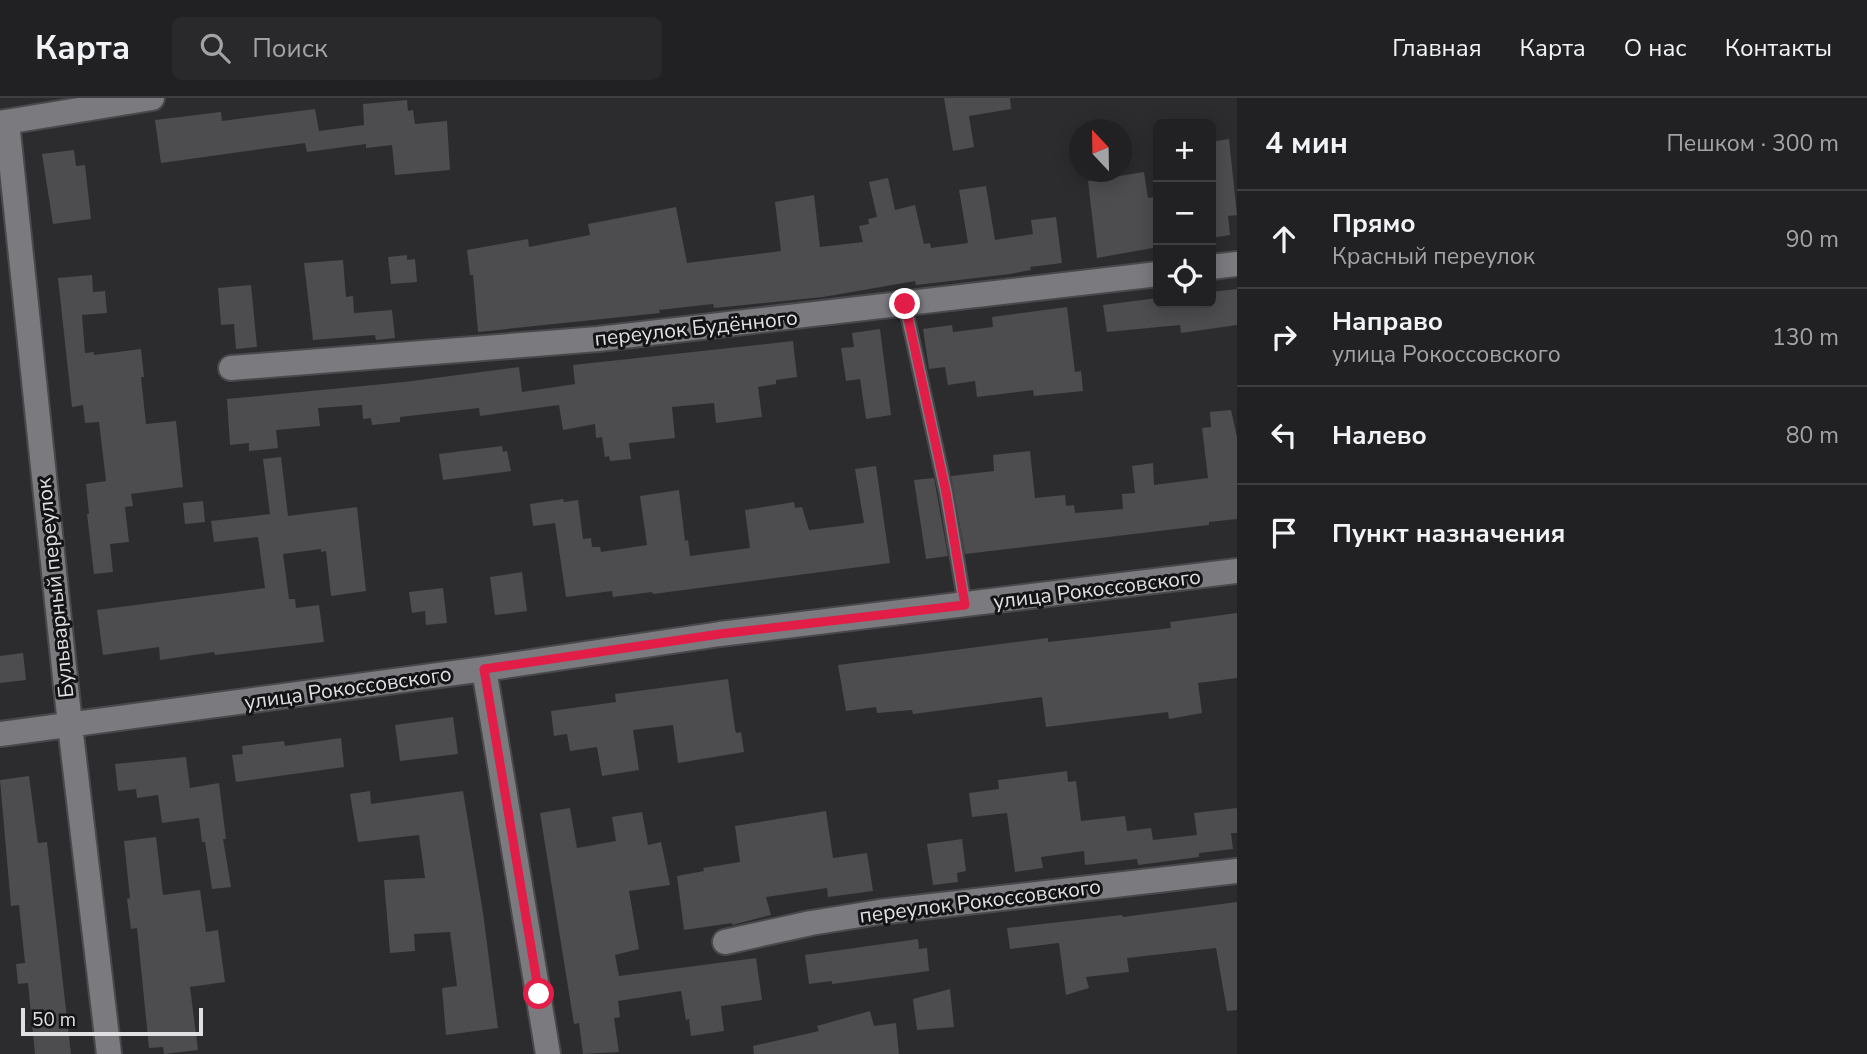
<!DOCTYPE html>
<html lang="ru">
<meta charset="utf-8">
<style>
:root{--surface:#212123;--page:#29292b;--text:#f1f3f6;--muted:#a2a3a6;--line:#3e3e41}
body{margin:0;font-family:"Nunito Sans",sans-serif;background:var(--page);color:var(--text)}
.controls{position:absolute;right:21px;top:21px;display:grid;overflow:hidden;border-radius:10px;box-shadow:0 4px 18px #0003}
.controls button{width:63px;height:63px;display:grid;place-items:center;padding:0;border:0;border-bottom:2px solid var(--line);background:var(--surface);color:var(--text);font:35px sans-serif}
.compass{position:absolute;left:1069px;top:21px;width:63px;height:63px;border-radius:50%;background:var(--surface);box-shadow:0 4px 18px #0003;rotate:338deg}
.scale{position:absolute;left:21px;bottom:18px;width:182px;box-sizing:border-box;padding-left:7px;border:4px solid #e0e0e3;border-top:0;font-size:19px;line-height:24px;white-space:nowrap;color:#e0e0e3;-webkit-text-stroke:5px #141416;paint-order:stroke}
.stop{position:absolute;width:21px;height:21px;margin:-16px;border:5px solid #e11d48;border-radius:50%;background:#fff}
.stop.end{background:#e11d48;border-color:#fff;box-shadow:0 2px 7px #0008}
.list{margin:0;padding:0;list-style:none}
h2{display:flex;justify-content:space-between;align-items:center;height:91px;margin:0;padding:0 28px;font-size:30px}
h2 small{font-size:23px;font-weight:400;color:var(--muted)}
.list li{display:grid;grid-template-columns:46px 1fr auto;gap:21px;align-items:center;box-sizing:border-box;height:98px;padding:0 28px;border-top:2px solid var(--line)}
.list b{display:block;font-size:26px;white-space:nowrap}
.list p{margin:0;font-size:23px;white-space:nowrap;color:var(--muted)}
.list em{font-size:23px;font-style:normal;color:var(--muted)}
.icon{flex:none;width:38px;height:38px;fill:none;stroke:currentColor;stroke-width:2;stroke-linecap:round;stroke-linejoin:round}
.map{position:relative;flex:none;width:1237px;height:956px;overflow:hidden}
header{display:flex;align-items:center;gap:42px;box-sizing:border-box;height:98px;padding:0 35px;background:var(--surface);border-bottom:2px solid var(--line)}
header strong{font-size:33px}
nav{display:flex;gap:38px;margin-inline-start:auto;font-size:24px}
.search{width:490px;height:63px;background:var(--page);display:flex;align-items:center;gap:18px;box-sizing:border-box;padding:0 24px;border-radius:10px;color:var(--muted);font-size:26px}
main{display:flex}
aside{flex:1;background:var(--surface)}
.map>svg:first-child{display:block}
.building{fill:#4d4c4f}
.lines{fill:none;stroke-linecap:round;stroke-linejoin:round}
.lane-casing{stroke:#49494c;stroke-width:16}
.street-casing{stroke:#49494c;stroke-width:28}
.lane{stroke:#7b7a7f;stroke-width:12}
.street{stroke:#7b7a7f;stroke-width:24}
.route{stroke:#e11d48;stroke-width:9}
.labels{text-anchor:middle;dominant-baseline:central;stroke-width:6;stroke-linejoin:round;paint-order:stroke}
.street-label{font-size:21px;fill:#e0e0e3;stroke:#141416}
</style>
<header>
<strong>Карта</strong>
<div class="search"><svg class="icon" aria-label="search" viewBox="0 0 24 24"><circle cx="10" cy="10" r="6"/><path d="M15 15l6 6"/></svg>Поиск</div>
<nav><a>Главная</a><a>Карта</a><a>О нас</a><a>Контакты</a></nav>
</header>
<main>
<div class="map">
<svg width="1237" height="956" viewBox="0 0 1237 956">
<rect width="100%" height="100%" fill="#2c2c2f"/>
<path class="building" d="M944 0H1010L1011 11 969 18 974 49 953 53Z
M407 2 408 13 413 12 415 26 447 23 450 72 395 77 392 47 366 50V46L307 54 305 45 161 65 155 22 221 14 222 23 315 11 319 33 364 27 363 6Z
M1229 41 1237 117 1228 118 1230 137 1211 140V44Z
M74 52 76 68 85 67 91 121 53 126 42 56Z
M1144 74 1148 100 1154 99 1158 126V149L1097 160 1088 83Z
M888 80 895 112 915 107 924 146 930 145 931 150 968 145 959 92 986 88 995 142 1033 136 1031 122 1056 119 1062 165 1030 169 1031 172 1010 176 916 187 915 183 823 199 714 210 713 206 659 212 660 215 478 234 473 177H470L467 152 528 141 529 149 590 137 588 126 676 109 687 165 781 153 775 104 814 97 820 149 863 144 859 128 869 126 868 121 877 119 869 84Z
M407 157V162L415 161 417 184 391 186 388 159Z
M343 162 346 199 353 198 354 215 392 212 395 240 376 242 375 237 313 242 304 165Z
M92 177 93 194 105 193 107 215 82 217 85 255 94 254V257L141 251 144 279H141L146 326 176 323 183 389 131 396 133 408 125 409 129 444 110 446 113 474 94 476 87 416H89L86 386 106 383 99 324 85 325 83 307 72 309 58 180Z
M251 187 257 249 236 251 234 226 221 227 218 190Z
M1237 191V227L1181 235 1180 227 1107 234 1103 207 1158 200V205H1211V194Z
M1067 209 1075 274 1081 273 1083 293 1034 298 1033 292 977 299 975 283 948 287 945 269 929 271 923 231 952 227 953 234 993 229 992 219Z
M880 231 891 317 866 321 860 281 846 283 841 250 854 249 852 235Z
M793 243 797 279 776 282V286L758 289 762 319 716 325 714 305 672 309 675 340 629 345 631 361 610 363 609 358 605 359 602 339 596 340 595 326 563 332 559 307 480 318 479 310 400 319V324L372 327 371 320 363 321 362 307 318 310 320 328 276 332 278 350 249 353V345L230 347 227 301 404 284 519 269 522 294 575 286 573 267Z
M1231 312 1237 339V421L1209 424V427L1184 430 965 456 951 378 994 373 993 357 1030 353 1035 400 1065 397 1066 408 1074 407 1075 415 1123 411 1122 396 1135 395 1132 368 1153 365 1154 387 1208 380 1202 330 1211 329 1210 314Z
M502 348 503 354 507 353 511 373 443 382 439 356Z
M281 359 288 418 357 409 366 493 331 498 326 453 321 454V451L283 456 289 501H295L296 510 319 507 324 544 215 557 214 554 160 562 159 549 103 557 97 512 265 490 258 439 214 444 211 423 270 416 263 361Z
M876 368 890 465 653 496 652 494 613 499 612 493 566 499 555 425 533 428 530 406 563 401 564 404 578 402 583 441 591 440 592 449H600L601 454 647 447 640 398 679 392 685 443 688 442 690 458 750 450 745 412 794 404 795 410 802 409 809 432 864 425 855 371Z
M934 380 948 458 926 461 914 382Z
M203 403 205 424 185 426 183 405Z
M522 474 527 513 495 517 490 479Z
M443 490 447 525 426 527 425 513 412 515 409 494Z
M1237 515V580L1198 585 1202 615 1169 621 1168 614 1046 629 1042 599 913 616 912 612 877 615 876 609 846 613 838 567 1048 540V544L1171 530 1170 524Z
M23 555 26 582 0 585V558Z
M728 581 735 631 736 635 741 634 744 654 678 665 673 627 633 632 639 672 602 678 597 649 570 653 567 636 554 638 551 613 616 604 615 596Z
M453 619 458 656 400 663 395 627Z
M341 640 344 669 236 684 232 657 243 656 242 648 284 643 285 648Z
M186 659 190 690 219 685 226 741H223L231 789 212 791 205 744H202L199 720 162 725 158 697 137 700 136 691 118 693 115 666Z
M1067 673 1068 684 1076 683 1081 723 1125 718 1127 733 1151 730 1153 742 1197 737 1194 715 1237 710V735H1231L1233 751 1199 755V759L1138 767 1137 761 1085 767 1084 753 1041 759 1043 770 1015 774 1007 715 972 719 969 695 999 691 998 682Z
M29 678 38 745 47 744 71 956H35L28 885 18 886 16 866 25 865 19 807 11 808 0 682Z
M370 693 371 706 463 693 483 815 498 930 446 937 442 890 457 888 450 834 414 836 415 853 390 855 384 782 425 780 419 737 358 744 350 696Z
M570 710 577 750 616 743 612 719 642 714 648 747 661 744 670 787 629 793 639 851 615 857 619 878 756 860 762 902 721 908 724 933 691 938 689 921 686 922 681 893 618 903 620 919 614 920 619 954 583 956 579 925 574 926 540 715Z
M826 713 833 760 867 755 873 793 828 799 827 790 766 799 771 817 732 827V825L684 832 677 778 704 773 703 770 740 764 735 728Z
M156 739 163 797 200 792 206 834 218 832 225 884 190 889 198 952 164 956 163 949 149 950 137 830 131 831 127 801 130 800 124 743Z
M962 741 966 773 957 775 958 784 933 787 927 746Z
M1237 804V912L1227 913 1216 850 1127 860 1129 874 1086 879 1089 890 1066 897 1059 845 1010 851 1007 830 1122 817 1123 819Z
M918 841 919 851 927 850 929 873 832 886V883L809 886 805 857Z
M950 891 954 929 917 932 913 901Z
M870 913 874 928 896 925 899 956H754L753 948 819 933 817 928Z"/>
<g class="lines">
<g class="lane-casing">
<path id="lane" d="M905 207 946 394 965 507"/>
</g>
<g class="street-casing">
<path id="street" d="M7 24 70 627 109 956
M0 25 152 0
M1211 169 1237 166
M231 270 598 241 1158 176
M484 571 548 956
M0 636 484 571 720 536 1237 473
M725 844 811 825 879 814 1237 773"/>
</g>
<use href="#lane" class="lane"/>
<use href="#street" class="street"/>
</g>
<g class="lines">
<path class="route" d="M539 896 484 571 720 536 965 507 946 394 905 206"/>
</g>
<g class="labels">
<g class="street-label">
<text transform="translate(696 230) rotate(-6)">переулок Будённого</text>
<text transform="translate(55 490) rotate(-96)">Бульварный переулок</text>
<text transform="translate(1097 491) rotate(-7)">улица Рокоссовского</text>
<text transform="translate(348 590) rotate(-8)">улица Рокоссовского</text>
<text transform="translate(980 803) rotate(-7)">переулок Рокоссовского</text>
</g>
</g>
</svg>
<div class="controls">
<button>+</button>
<button>−</button>
<button><svg class="icon" aria-label="locate" viewBox="0 0 24 24"><circle cx="12" cy="12" r="6"/><path d="M12 2v4M12 18v4M2 12h4M18 12h4"/></svg></button>
</div>
<svg class="compass" viewBox="-18 -18 36 36"><path d="M0-13l5 13h-10z" fill="#e53935"/><path d="M0 13l5-13h-10z" fill="#a2a3a6"/></svg>
<div class="scale">50 m</div>
<div class="stop" style="left:539px;top:896px"></div>
<div class="stop end" style="left:905px;top:206px"></div>
</div>
<aside>
<h2>4 мин<small>Пешком · 300 m</small></h2>
<ul class="list">
<li><svg class="icon" aria-label="ahead" viewBox="0 0 24 24"><path d="M12 20V5M6 11l6-6 6 6"/></svg><div><b>Прямо</b><p>Красный переулок</p></div><em>90 m</em></li>
<li><svg class="icon" aria-label="right" viewBox="0 0 24 24"><path d="M7 20v-9h11M14 6l5 5-5 5"/></svg><div><b>Направо</b><p>улица Рокоссовского</p></div><em>130 m</em></li>
<li><svg class="icon" aria-label="left" viewBox="0 0 24 24"><path d="M17 20v-9H6M10 6l-5 5 5 5"/></svg><div><b>Налево</b></div><em>80 m</em></li>
<li><svg class="icon" aria-label="arrive" viewBox="0 0 24 24"><path d="M6 21V4h12l-3 4 3 4H6"/></svg><div><b>Пункт назначения</b></div></li>
</ul>
</aside>
</main>
